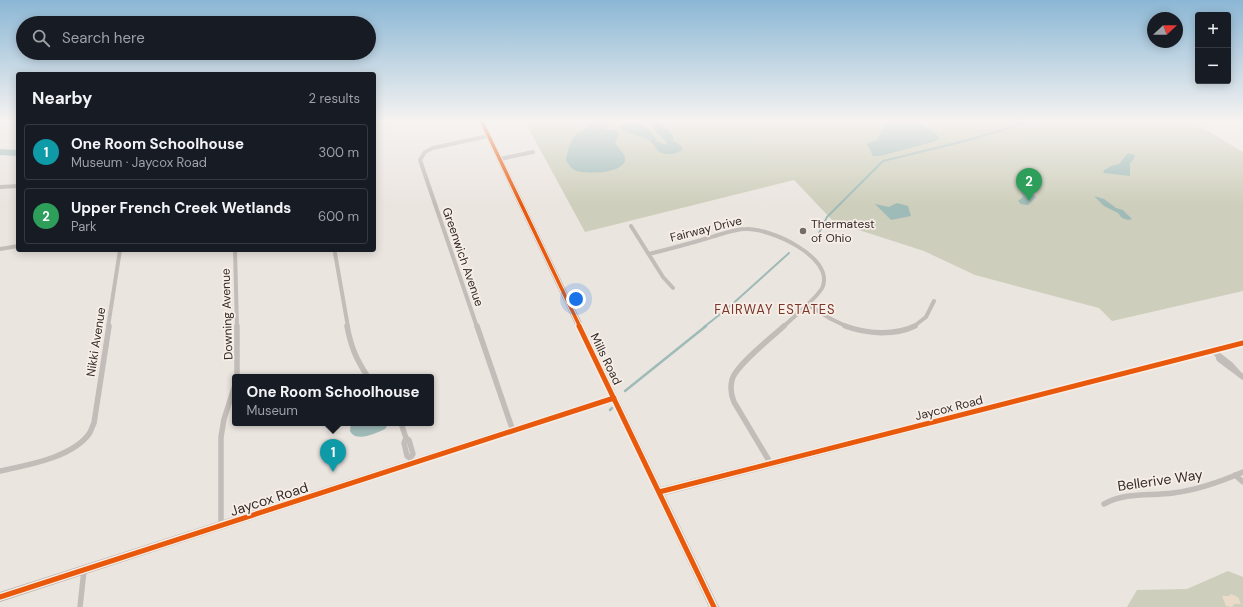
<!DOCTYPE html>
<meta charset="utf-8">
<style>
:root{--surface:#171b24;--page:#20242c;--text:#f1f3f6;--muted:#9ea1a6;--line:#363941;--accent:#736c68}
body{margin:0;font-family:"DM Sans",sans-serif;background:var(--page);color:var(--text)}
.controls{position:absolute;right:12px;top:12px;display:grid;overflow:hidden;border-radius:4px;box-shadow:0 2px 10px #0003}
.controls button{width:36px;height:36px;display:grid;place-items:center;padding:0;border:0;border-bottom:1px solid var(--line);background:var(--surface);color:var(--text);font:20px sans-serif}
.compass{position:absolute;left:1147px;top:12px;width:36px;height:36px;border-radius:50%;background:var(--surface);box-shadow:0 2px 10px #0003;rotate:68deg}
.you{position:absolute;left:576px;top:299px;width:14px;height:14px;margin:-10px;border:3px solid #fff;border-radius:50%;background:#1a73e8;box-shadow:0 0 0 6px #1a73e833}
.badge{display:grid;place-items:center;width:26px;height:26px;border-radius:50%;background:var(--accent);color:#fff;font-size:13px;font-weight:700}
.pin{position:absolute;translate:-50% -33px;filter:drop-shadow(0 1px 2px #0008)}
.pin::after{content:'';position:absolute;top:21px;width:14px;height:12px;background:inherit;clip-path:polygon(0 0,100% 0,50% 100%)}
.popup{position:absolute;left:232px;top:374px;width:202px;height:52px;box-sizing:border-box;display:grid;place-content:center;border-radius:4px;background:var(--surface);filter:drop-shadow(0 1px 3px #0005);font-size:13px;white-space:nowrap;color:var(--muted)}
.popup b{font-size:15px;color:var(--text)}
.popup::after{content:'';position:absolute;left:50%;top:100%;margin-left:-8px;border:8px solid transparent;border-top-color:var(--surface)}
.list{margin:0;padding:0;list-style:none}
h2{display:flex;justify-content:space-between;align-items:center;height:52px;margin:0;padding:0 16px;font-size:17px}
h2 small{font-size:13px;font-weight:400;color:var(--muted)}
.list li{display:grid;grid-template-columns:26px 1fr auto;gap:12px;align-items:center;box-sizing:border-box;height:56px;margin:0 8px 8px;padding:0 8px;border:1px solid var(--line);border-radius:4px}
.list b{display:block;font-size:15px;white-space:nowrap}
.list p{margin:0;font-size:13px;white-space:nowrap;color:var(--muted)}
.list em{font-size:13px;font-style:normal;color:var(--muted)}
.icon{flex:none;width:22px;height:22px;fill:none;stroke:currentColor;stroke-width:2;stroke-linecap:round;stroke-linejoin:round}
.map{position:relative;flex:none;width:1243px;height:607px;overflow:hidden}
.search{position:absolute;background:var(--surface);box-shadow:0 2px 10px #0003;left:16px;top:16px;width:360px;height:44px;display:flex;align-items:center;gap:10px;box-sizing:border-box;padding:0 14px;border-radius:22px;color:var(--muted);font-size:15px}
.panel{position:absolute;background:var(--surface);box-shadow:0 2px 10px #0003;left:16px;top:72px;width:360px;height:180px;border-radius:4px}
.map>svg:first-child{display:block}
.green{fill:#cdcebb}
.sand{fill:#e9dbc8}
.water{fill:#9fbbb8}
.lines{fill:none;stroke-linecap:round;stroke-linejoin:round}
.stream-far1{stroke:#9fbbb8;stroke-width:2}
.stream{stroke:#9fbbb8;stroke-width:2.5}
.river{fill:#9fbbb8;fill-rule:evenodd}
.street-far1{stroke:#c3bdb9;stroke-width:4}
.street{stroke:#c3bdb9;stroke-width:5.5}
.secondary{fill:#b4adaa;fill-rule:evenodd}
.cycleway-far1-casing{stroke:#f7eee7;stroke-width:5.5}
.cycleway-casing{stroke:#f7eee7;stroke-width:8}
.cycleway-far1{stroke:#e8590c;stroke-width:3.5}
.cycleway{stroke:#e8590c;stroke-width:5}
.poi-dot{fill:#736c68;stroke:#f7eee7;stroke-width:1.5}
.labels{text-anchor:middle;dominant-baseline:central;stroke-width:3.5;stroke-linejoin:round;paint-order:stroke}
.poi-label{font-size:12px;fill:#332b28;stroke:#f7eee7;text-anchor:start}
.street-label{font-size:12px;fill:#332b28;stroke:#f7eee7}
.neighbourhood-label{font-size:13px;letter-spacing:1px;fill:#7a362a;stroke:#f7eee7}
.near-street-label{font-size:14px;fill:#332b28;stroke:#f7eee7}
</style>
<div class="map">
<svg width="1243" height="607" viewBox="0 0 1243 607">
<rect width="100%" height="100%" fill="#ebe5e0"/>
<path class="green" d="M524 120H1190L1243 152V291L1112 321 1099 308 975 275 924 251 834 222 794 180 585 232Z
M1228 571 1243 577V607H1127L1137 590 1187 589Z"/>
<path class="sand" d="M1231 594 1238 597 1241 604H1234L1232 607 1226 606 1222 596H1229Z"/>
<path class="water" d="M590 120H609V124L603 130 615 129 619 134 615 143C618 148 624 152 625 158 627 174 583 175 574 170 570 167 568 163 566 160 567 153 570 141 575 136 583 129 586 133 590 120Z
M647 120H662L659 123 665 126 674 138 672 139C675 143 680 144 683 148L681 151C676 154 668 155 662 153 655 151 655 144 649 140 641 135 625 134 620 129L621 126C644 119 646 125 658 142L667 145V142C657 133 654 130 647 120Z
M894 120H918C922 129 937 129 939 139L933 142 880 156H873L867 144 878 139 885 125Z
M1128 153 1135 155 1134 159 1130 163V176L1104 173 1103 171 1111 166 1119 164Z
M1024 188 1030 190 1036 197 1028 205 1021 204 1018 201 1023 197 1021 192Z
M1094 196 1104 199 1116 208 1123 210 1132 219 1128 220 1122 218 1118 213 1104 206Z
M897 203 908 206 911 216 891 220 875 204 889 207Z
M351 423H385L387 426 385 429C376 433 360 441 352 434L350 431Z"/>
<g class="lines">
<path class="stream-far1" d="M819 233 827 217 883 161 965 141 1035 120
M704 327 728 308 789 253"/>
<path class="stream" d="M625 391 706 326
M610 410 612 408"/>
<path class="river" d="M0 149 18 150V156L0 155Z"/>
<path class="street-far1" d="M500 159 533 152
M0 187 18 186
M631 226 663 277 673 288
M0 249 18 246
M235 250 237 327
M335 253 348 327
M649 254C669 249 688 244 708 238 720 235 733 229 746 229 769 228 833 256 823 286 820 296 792 318 783 327
M807 304 831 319 848 327
M108 327 120 250
M477 327 420 160 425 152 433 148 488 136
M913 327 926 317 934 301"/>
<path class="street" d="M347 326C351 347 356 359 368 377
M477 326 513 431
M845 326C867 334 894 336 915 326
M1213 351 1231 365 1240 375
M1218 355 1219 359 1243 377
M237 377V326
M401 423 406 438
M406 438 409 440 413 454 410 458 407 456 404 443Z
M771 464 734 402C731 395 730 388 732 380 735 366 772 337 784 326
M0 471C27 465 71 458 89 434 91 431 92 427 94 423L109 326
M1235 475 1243 482
M1104 504C1126 492 1149 496 1173 493 1197 490 1220 482 1243 472
M221 526V437L224 419 235 385
M80 607 84 570"/>
<path class="secondary" d="M478 120H484L661 487 1243 340V346L665 495 719 607H709L612 402 0 602V592L609 396Z"/>
<g class="cycleway-far1-casing">
<path id="cycleway-far1" d="M481 120 580 327"/>
</g>
<g class="cycleway-casing">
<path id="cycleway" d="M579 326 714 607
M659 492 1243 343
M0 597 614 398"/>
</g>
<use href="#cycleway-far1" class="cycleway-far1"/>
<use href="#cycleway" class="cycleway"/>
</g>
<linearGradient id="sky" x2="0" y2="1"><stop stop-color="#8bb7d5"/><stop offset="0.59" stop-color="#f6f3f1"/><stop offset="1" stop-color="#f6f3f1" stop-opacity="0"/></linearGradient>
<rect width="1243" height="205" fill="url(#sky)"/>
<circle class="poi-dot" cx="803" cy="231" r="4"/>
<g class="labels">
<g class="poi-label">
<text x="811" y="224">Thermatest<tspan x="811" dy="14">of Ohio</tspan></text>
</g>
<g class="street-label">
<text transform="translate(706 229) rotate(-14)">Fairway Drive</text>
<text transform="translate(463 257) rotate(71)">Greenwich Avenue</text>
<text transform="translate(227 314) rotate(-92)">Downing Avenue</text>
<text transform="translate(96 342) rotate(-81)">Nikki Avenue</text>
<text transform="translate(606 359) rotate(64)">Mills Road</text>
<text transform="translate(949 408) rotate(-14)">Jaycox Road</text>
</g>
<g class="neighbourhood-label">
<text x="775" y="309">FAIRWAY ESTATES</text>
</g>
<g class="near-street-label">
<text transform="translate(1160 480) rotate(-8)">Bellerive Way</text>
<text transform="translate(269 499) rotate(-18)">Jaycox Road</text>
</g>
</g>
</svg>
<div class="controls">
<button>+</button>
<button>−</button>
</div>
<svg class="compass" viewBox="-18 -18 36 36"><path d="M0-13l5 13h-10z" fill="#e53935"/><path d="M0 13l5-13h-10z" fill="#9ea1a6"/></svg>
<div class="you"></div>
<div class="pin badge" style="left:333px;top:472px;background:#0f9aa8">1</div>
<div class="popup"><b>One Room Schoolhouse</b>Museum</div>
<div class="pin badge" style="left:1029px;top:201px;background:#2e9e5b">2</div>
<div class="search"><svg class="icon" aria-label="search" viewBox="0 0 24 24"><circle cx="10" cy="10" r="6"/><path d="M15 15l6 6"/></svg>Search here</div>
<section class="panel">
<h2>Nearby<small>2 results</small></h2>
<ul class="list">
<li><span class="badge" style="background:#0f9aa8">1</span><div><b>One Room Schoolhouse</b><p>Museum · Jaycox Road</p></div><em>300 m</em></li>
<li><span class="badge" style="background:#2e9e5b">2</span><div><b>Upper French Creek Wetlands</b><p>Park</p></div><em>600 m</em></li>
</ul>
</section>
</div>
